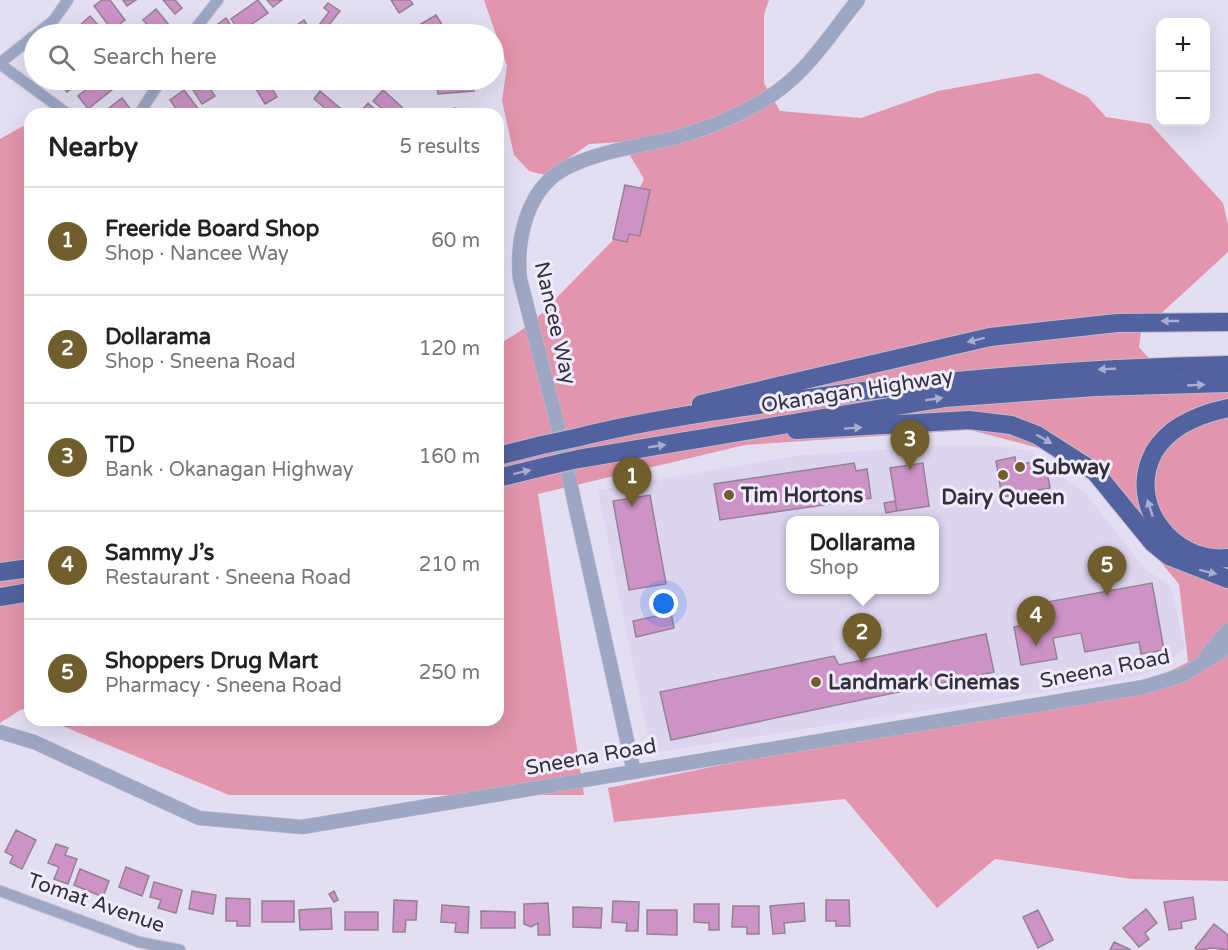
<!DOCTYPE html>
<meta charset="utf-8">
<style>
:root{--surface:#fff;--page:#f2f2f2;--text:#222;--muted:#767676;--line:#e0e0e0;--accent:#705f2d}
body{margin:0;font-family:"Varela Round",sans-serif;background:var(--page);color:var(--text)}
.controls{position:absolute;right:18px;top:18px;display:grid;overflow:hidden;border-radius:12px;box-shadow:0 6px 24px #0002}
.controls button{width:54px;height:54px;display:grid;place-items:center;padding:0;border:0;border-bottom:2px solid var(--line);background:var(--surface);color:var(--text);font:30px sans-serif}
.you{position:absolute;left:664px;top:604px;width:21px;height:21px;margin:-15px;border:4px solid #fff;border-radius:50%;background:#1a73e8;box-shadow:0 0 0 9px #1a73e833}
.badge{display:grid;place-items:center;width:39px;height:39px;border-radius:50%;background:var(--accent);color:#fff;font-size:20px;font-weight:700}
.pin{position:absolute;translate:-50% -50px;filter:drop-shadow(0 2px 3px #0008)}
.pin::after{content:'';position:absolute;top:32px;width:21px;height:18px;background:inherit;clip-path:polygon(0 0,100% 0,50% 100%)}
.popup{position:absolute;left:786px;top:516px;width:153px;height:78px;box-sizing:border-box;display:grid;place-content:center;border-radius:12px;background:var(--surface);filter:drop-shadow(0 2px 4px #0005);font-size:20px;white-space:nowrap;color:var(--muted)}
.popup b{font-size:22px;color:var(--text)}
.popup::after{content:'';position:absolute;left:50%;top:100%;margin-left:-12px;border:12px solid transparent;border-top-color:var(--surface)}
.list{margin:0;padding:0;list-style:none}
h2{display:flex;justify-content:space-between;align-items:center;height:78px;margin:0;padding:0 24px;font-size:26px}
h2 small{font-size:20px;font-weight:400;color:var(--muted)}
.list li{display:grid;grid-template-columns:39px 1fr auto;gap:18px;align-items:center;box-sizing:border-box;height:108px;padding:0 24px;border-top:2px solid var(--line)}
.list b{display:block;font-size:22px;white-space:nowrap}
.list p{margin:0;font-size:20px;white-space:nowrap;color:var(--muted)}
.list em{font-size:20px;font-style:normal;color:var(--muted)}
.icon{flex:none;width:33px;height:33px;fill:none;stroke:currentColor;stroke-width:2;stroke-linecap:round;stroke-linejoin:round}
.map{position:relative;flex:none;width:1228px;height:950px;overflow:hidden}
.search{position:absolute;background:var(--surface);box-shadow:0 6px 24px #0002;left:24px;top:24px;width:480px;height:66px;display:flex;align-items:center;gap:15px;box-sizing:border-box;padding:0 21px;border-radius:33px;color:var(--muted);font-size:22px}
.panel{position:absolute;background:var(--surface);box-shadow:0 6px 24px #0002;left:24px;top:108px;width:480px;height:618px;border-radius:18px}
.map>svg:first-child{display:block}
.built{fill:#ddd4ef;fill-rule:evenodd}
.forest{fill:#e295ac}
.building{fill:#cd93c6;stroke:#938391;stroke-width:1.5}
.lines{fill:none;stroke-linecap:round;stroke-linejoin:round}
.minor-casing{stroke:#c1bbcd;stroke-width:12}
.tertiary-casing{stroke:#c1bbcd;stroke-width:15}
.motorway-casing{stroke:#c1bbcd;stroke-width:20}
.minor{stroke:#9da7c4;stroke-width:10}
.tertiary{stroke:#9da7c4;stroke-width:14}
.motorway{stroke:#51629e;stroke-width:18}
.motorway-bridge-casing{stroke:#c1bbcd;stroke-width:20;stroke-linecap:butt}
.motorway-bridge{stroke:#51629e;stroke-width:18}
.oneway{fill:#a9add3}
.poi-dot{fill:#705f2d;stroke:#f1ebff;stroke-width:2}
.labels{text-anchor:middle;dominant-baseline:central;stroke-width:6;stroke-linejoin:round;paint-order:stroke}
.street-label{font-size:21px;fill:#333038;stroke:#f1ebff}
.poi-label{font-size:21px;font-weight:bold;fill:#333038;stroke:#f1ebff;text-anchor:start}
</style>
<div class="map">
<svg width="1228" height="950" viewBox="0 0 1228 950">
<rect width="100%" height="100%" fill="#e4def2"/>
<path class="built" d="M935 446H996L1030 451 1086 494 1146 570 1171 586 1185 648 1158 669 1132 678 651 753 598 490 803 455ZM790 520H934V590H790Z"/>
<path class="forest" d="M484 0H769L764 14V83L780 111 861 118 938 91 1038 73 1088 97 1106 117 1150 124 1223 203 1228 225V252L1141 332 1139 347 1152 362 1228 373V881L1132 879 995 859 937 908 845 799 614 822 608 788 1160 676 1188 662 1179 584 1094 483 1039 448 970 430 745 445 538 494 584 795H229L48 720H498V345L531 324 617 236 644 179 622 142 589 144 545 175 529 171 514 155 502 101 507 66Z
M23 126 30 127V713L22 709 0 723V139Z"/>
<path class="building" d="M102 0H110L125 20 112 30 94 6Z
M123 0H136L127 6Z
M163 0H175L182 8 175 14Z
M258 0 268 13 240 32 231 19Z
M267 0H282L273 7Z
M391 0H410L413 4 399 13Z
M328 3 340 11 322 34 316 29 329 12 324 8Z
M156 9 175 32 172 34H156L143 20Z
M436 15 444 28 434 34H418L425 30 421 24Z
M90 16 106 34H84L78 27Z
M226 18 236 34H224L218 24Z
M304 20 313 34H295L291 29Z
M57 80H82L67 92Z
M99 80H103L112 90 88 109 78 96Z
M124 80H138L131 86Z
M199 80H204L215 96 202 104 190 85Z
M258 80H267L277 97 265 104 253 84Z
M449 80H455L456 85 473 83 474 91 438 94 437 86H444L443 82Z
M184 90 202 114H201L172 113 177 110 170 100Z
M383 90 402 107 396 114H388L373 101Z
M320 91 347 114H332L314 99Z
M122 98 132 111 128 114H101Z
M368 103 380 114H368L363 109Z
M455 108 470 113 469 114H453Z
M625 185 650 190 640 236 629 234 627 242 613 239Z
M1015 457 1016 465 1045 460 1050 488 1002 497 996 461Z
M854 463 856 471 867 469 871 498 720 520 714 484Z
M923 463 929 506 897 511 890 468Z
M650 495 666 584 629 590 613 501Z
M895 501 897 511 886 513 884 503Z
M1152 583 1164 650 1141 654 1139 642 1085 652 1081 633 1053 638 1057 659 1021 665 1014 627 1034 623 1049 613 1047 602Z
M671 613 674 628 636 637 633 621Z
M986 634 994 672 671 740 660 692 834 656 839 665Z
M16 830 36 840 22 869 10 863 13 856 5 852Z
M56 844 68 848 65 855 77 859 68 884 54 879 59 867 48 863Z
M126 867 149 876 142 896 119 887Z
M80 869 109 881 103 897 74 885Z
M154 882 182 890 176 913 158 908 161 900 150 897Z
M192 891 216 895 213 914 189 909Z
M334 891 338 900 334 902 329 894Z
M1193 897 1196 919 1181 922 1182 928 1169 930 1164 902Z
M226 898 250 899V926H237V921H226Z
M394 900 417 901 416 920H406L405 932H393Z
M826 900H849L850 926H836V921H826Z
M262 901H294V922H262Z
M613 901 639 902 638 931H626L627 923 612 922Z
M548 903 550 935H538V923L531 927 524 924V904Z
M804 903 805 921 784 923 785 933 773 934 770 906Z
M694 904H719V930H709V923L694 922Z
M442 905 469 907 468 933 455 932 456 923 441 922Z
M733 906H759V934H747V927H732Z
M573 907 602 908 601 928 573 927Z
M331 908 332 929 300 930 299 910Z
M1146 909 1157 923 1145 933 1149 939 1139 947 1123 928Z
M647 910H677V935L647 934Z
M1038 910 1053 940 1038 948 1023 917Z
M481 911 515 912V928H481Z
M345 912H378V930H345Z
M1214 924 1228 935V950L1213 948 1198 950 1195 948Z
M1114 942 1131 950H1110Z"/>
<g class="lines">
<g class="minor-casing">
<path id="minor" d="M37 34 53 21 68 0
M191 34 218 0
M0 63 34 36
M0 64 68 114
M139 114 161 80
M0 891 139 942 180 950"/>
</g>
<g class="tertiary-casing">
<path id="tertiary" d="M1206 656 1228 630
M0 732 34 742 199 818 302 827 1144 687 1183 675 1228 647
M634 772 557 423 520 279C516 239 527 188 566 168 600 150 644 146 681 136 708 128 737 116 761 102 807 75 826 39 858 0"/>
</g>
<g class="motorway-casing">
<path id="motorway" d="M701 404 990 337 1117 323 1228 322
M1228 408C1200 414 1169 426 1154 452 1126 503 1172 564 1228 558
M796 430 969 420 1011 425 1037 435 1095 472 1153 543 1169 556 1228 579
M575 438C647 420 720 410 794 400 938 380 1082 368 1228 365
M498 456 542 445
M578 459 944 398 1095 387 1228 383
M498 478 547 466
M0 572 30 568
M0 597 30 592"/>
</g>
<use href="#minor" class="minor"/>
<use href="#tertiary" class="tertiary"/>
<use href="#motorway" class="motorway"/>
<g class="motorway-bridge-casing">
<path id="motorway-bridge" d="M542 445 575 438
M547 466 578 459"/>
</g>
<use href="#motorway-bridge" class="motorway-bridge"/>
</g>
<defs><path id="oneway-solid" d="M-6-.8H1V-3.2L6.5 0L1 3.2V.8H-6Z" transform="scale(1.5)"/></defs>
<g class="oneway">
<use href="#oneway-solid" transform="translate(1170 321) rotate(180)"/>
<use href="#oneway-solid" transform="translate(976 340) rotate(166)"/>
<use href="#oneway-solid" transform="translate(1107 369) rotate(177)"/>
<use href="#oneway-solid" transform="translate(1196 385) rotate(-3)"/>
<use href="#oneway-solid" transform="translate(934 399) rotate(-8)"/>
<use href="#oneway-solid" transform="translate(853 428) rotate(-4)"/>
<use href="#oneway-solid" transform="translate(1044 439) rotate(30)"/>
<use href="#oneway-solid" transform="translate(657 446) rotate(-9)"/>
<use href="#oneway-solid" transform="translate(522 472) rotate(-14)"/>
<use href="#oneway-solid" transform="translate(1150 508) rotate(-108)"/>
<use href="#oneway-solid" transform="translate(1208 572) rotate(14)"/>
</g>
<g class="poi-dot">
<circle cx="1020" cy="467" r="6"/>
<circle cx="1003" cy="475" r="6"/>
<circle cx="729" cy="495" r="6"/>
<circle cx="816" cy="682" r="6"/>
</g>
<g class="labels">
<g class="street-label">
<text transform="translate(555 323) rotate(77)">Nancee Way</text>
<text transform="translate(857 391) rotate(-9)">Okanagan Highway</text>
<text transform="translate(1105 669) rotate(-11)">Sneena Road</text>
<text transform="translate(591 757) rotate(-10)">Sneena Road</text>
<text transform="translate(96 903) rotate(19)">Tomat Avenue</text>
</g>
<g class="poi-label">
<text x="1032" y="467">Subway</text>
<text x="741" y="495">Tim Hortons</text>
<text x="1003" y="497" text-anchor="middle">Dairy Queen</text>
<text x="828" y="682">Landmark Cinemas</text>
</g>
</g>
</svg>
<div class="controls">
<button>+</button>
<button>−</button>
</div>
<div class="you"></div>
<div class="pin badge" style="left:632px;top:507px">1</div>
<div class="pin badge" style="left:862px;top:663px">2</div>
<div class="popup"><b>Dollarama</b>Shop</div>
<div class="pin badge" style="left:910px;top:470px">3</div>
<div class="pin badge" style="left:1036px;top:646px">4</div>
<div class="pin badge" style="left:1107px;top:596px">5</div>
<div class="search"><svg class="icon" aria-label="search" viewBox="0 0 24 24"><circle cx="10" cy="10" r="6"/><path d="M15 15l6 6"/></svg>Search here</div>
<section class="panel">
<h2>Nearby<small>5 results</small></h2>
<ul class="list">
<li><span class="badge">1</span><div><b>Freeride Board Shop</b><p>Shop · Nancee Way</p></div><em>60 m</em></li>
<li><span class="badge">2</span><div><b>Dollarama</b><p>Shop · Sneena Road</p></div><em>120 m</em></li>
<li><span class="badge">3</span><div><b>TD</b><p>Bank · Okanagan Highway</p></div><em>160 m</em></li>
<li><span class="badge">4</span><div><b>Sammy J’s</b><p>Restaurant · Sneena Road</p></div><em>210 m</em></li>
<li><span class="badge">5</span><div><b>Shoppers Drug Mart</b><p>Pharmacy · Sneena Road</p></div><em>250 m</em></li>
</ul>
</section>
</div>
